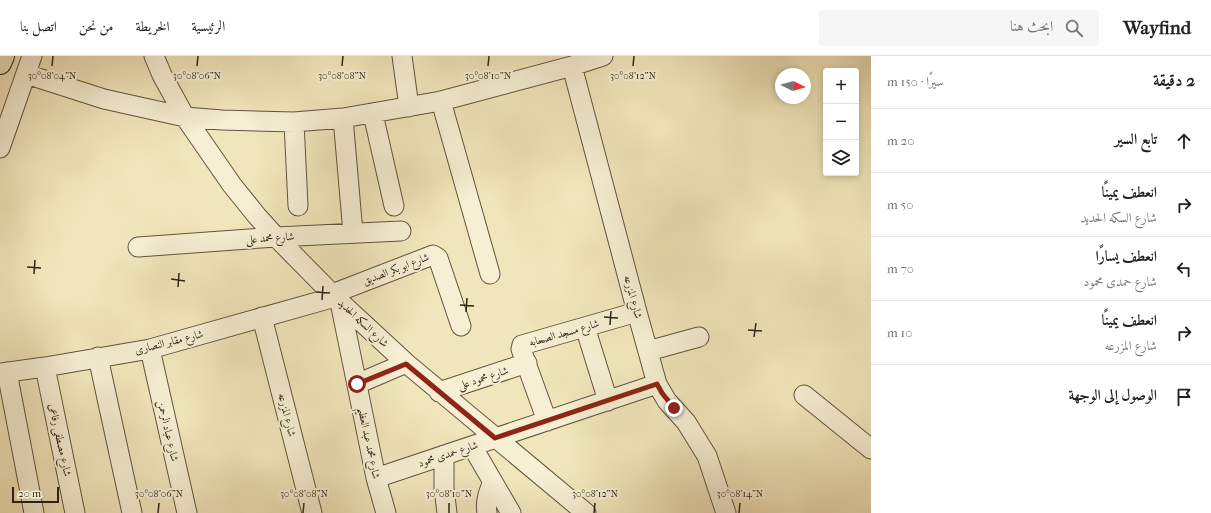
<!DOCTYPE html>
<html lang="ar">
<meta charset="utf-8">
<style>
:root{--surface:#fff;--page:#f6f6f6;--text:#202124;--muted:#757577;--line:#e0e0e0}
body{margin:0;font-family:"IM FELL French Canon",Amiri,serif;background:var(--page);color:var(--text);direction:rtl}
.controls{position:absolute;right:12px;top:12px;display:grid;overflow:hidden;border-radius:4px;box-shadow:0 2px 6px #0003}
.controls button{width:36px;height:36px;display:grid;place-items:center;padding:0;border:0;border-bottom:1px solid var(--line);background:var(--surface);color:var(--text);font:20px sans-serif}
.compass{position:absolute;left:775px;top:12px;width:36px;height:36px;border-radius:50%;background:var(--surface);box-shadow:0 2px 6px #0003;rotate:95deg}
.scale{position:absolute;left:12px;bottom:10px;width:47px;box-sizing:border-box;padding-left:4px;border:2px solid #2f2315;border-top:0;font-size:11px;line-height:14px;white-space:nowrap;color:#2f2315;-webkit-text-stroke:3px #f6efd3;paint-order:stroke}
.stop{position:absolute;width:12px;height:12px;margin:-9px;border:3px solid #8f2418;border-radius:50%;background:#fff}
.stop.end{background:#8f2418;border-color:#fff;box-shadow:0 1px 4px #0008}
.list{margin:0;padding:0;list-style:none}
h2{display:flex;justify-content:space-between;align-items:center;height:52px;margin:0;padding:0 16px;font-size:17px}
h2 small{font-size:13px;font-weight:400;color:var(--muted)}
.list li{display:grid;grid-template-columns:26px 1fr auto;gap:12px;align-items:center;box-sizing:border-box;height:64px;padding:0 16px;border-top:1px solid var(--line)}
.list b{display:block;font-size:15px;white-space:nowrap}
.list p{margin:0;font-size:13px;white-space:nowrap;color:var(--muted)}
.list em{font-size:13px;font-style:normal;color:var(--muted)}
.icon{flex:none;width:22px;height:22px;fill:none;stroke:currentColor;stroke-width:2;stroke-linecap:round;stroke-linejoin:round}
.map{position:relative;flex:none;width:871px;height:457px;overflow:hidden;direction:ltr}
header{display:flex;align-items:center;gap:24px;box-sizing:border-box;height:56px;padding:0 20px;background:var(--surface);border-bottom:1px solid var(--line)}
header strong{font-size:19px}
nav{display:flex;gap:22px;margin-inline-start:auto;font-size:14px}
.search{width:280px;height:36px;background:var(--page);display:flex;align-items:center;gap:10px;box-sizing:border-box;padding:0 14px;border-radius:4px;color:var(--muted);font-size:15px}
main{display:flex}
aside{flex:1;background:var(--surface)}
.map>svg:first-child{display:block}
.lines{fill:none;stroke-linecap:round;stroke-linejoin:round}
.minor-casing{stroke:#60543e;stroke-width:21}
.major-casing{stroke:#2f2315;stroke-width:24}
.minor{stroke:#f6efd3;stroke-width:19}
.major{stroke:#f1e6bb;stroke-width:22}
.route{stroke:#8f2418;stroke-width:5}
.ticks{fill:none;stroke:#2f2315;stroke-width:1.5}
.labels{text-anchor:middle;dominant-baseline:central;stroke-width:4;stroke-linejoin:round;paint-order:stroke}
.street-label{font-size:11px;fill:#2f2315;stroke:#f6efd3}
.ticks-label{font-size:10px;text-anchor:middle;fill:#2f2315;stroke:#f6efd3;stroke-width:4;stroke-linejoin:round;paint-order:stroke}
</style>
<header>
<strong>Wayfind</strong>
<div class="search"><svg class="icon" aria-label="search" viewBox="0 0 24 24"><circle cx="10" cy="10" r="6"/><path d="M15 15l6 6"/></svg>ابحث هنا</div>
<nav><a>الرئيسية</a><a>الخريطة</a><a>من نحن</a><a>اتصل بنا</a></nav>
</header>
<main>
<aside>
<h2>2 دقيقة<small>سيرًا · 150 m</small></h2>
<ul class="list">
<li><svg class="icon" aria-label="ahead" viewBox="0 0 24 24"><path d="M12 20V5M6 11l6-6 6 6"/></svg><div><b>تابع السير</b></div><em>20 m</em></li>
<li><svg class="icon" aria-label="right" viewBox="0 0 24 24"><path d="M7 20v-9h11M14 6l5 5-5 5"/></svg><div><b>انعطف يمينًا</b><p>شارع السكه الحديد</p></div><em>50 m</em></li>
<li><svg class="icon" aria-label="left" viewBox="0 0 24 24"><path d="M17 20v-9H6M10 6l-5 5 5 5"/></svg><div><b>انعطف يسارًا</b><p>شارع حمدى محمود</p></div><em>70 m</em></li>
<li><svg class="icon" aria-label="right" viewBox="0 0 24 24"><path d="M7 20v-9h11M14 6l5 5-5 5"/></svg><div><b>انعطف يمينًا</b><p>شارع المزرعه</p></div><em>10 m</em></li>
<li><svg class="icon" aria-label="arrive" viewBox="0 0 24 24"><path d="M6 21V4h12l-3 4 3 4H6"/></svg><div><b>الوصول إلى الوجهة</b></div></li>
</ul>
</aside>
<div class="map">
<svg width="871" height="457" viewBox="0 0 871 457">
<rect width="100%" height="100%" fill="#f1e6bb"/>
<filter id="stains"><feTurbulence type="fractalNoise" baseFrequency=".005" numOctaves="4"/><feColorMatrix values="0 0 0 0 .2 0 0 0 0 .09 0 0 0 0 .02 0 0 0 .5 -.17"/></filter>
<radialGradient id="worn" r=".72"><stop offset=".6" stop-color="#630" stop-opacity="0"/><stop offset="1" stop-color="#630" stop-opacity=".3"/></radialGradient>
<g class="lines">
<g class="minor-casing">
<path id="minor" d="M154 0 162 19 185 61 232 129 257 160 276 181 340 246 406 307 586 457
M402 0 409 51
M572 10 637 256 657 328 667 345 686 366 707 400 726 457
M26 18 104 43 185 61 222 64 294 66 343 62 441 45 572 10 603 0
M441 45 490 218
M373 58 394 150
M343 62 353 177
M294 66 298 150
M0 92 32 0
M138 191 276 181 401 175
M332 238 433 199 438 202 461 270
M340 246 376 422 386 457
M262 261 312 457
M585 271 608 345
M150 293 187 457
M648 295 699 281
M98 301 132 457
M45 311 75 457
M7 316 34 457
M0 317 45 311 150 293 335 241
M357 328 406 307
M439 336 527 307
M804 339 871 393
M547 365 521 293 522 289 637 256
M472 390 511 457
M444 399V432L447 457
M376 422 657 328
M487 457C485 446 488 437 493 426"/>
</g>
<g class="major-casing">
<path id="major" d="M0 7 3 0"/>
</g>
<use href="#minor" class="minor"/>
<use href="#major" class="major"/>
</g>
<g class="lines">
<path class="route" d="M357 328 406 308 495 382 657 328 662 337 674 352"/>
</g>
<path class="ticks" d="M52 10 53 0M197 10 198 0M342 10 343 0M488 10 489 0M633 10 634 0M27 211 41 212M34 218 35 204M171 223 185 225M178 231 179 217M316 236 330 237M322 244 323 230M460 249 474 250M466 256 467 242M604 261 618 262M610 269 611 255M748 274 762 275M754 281 756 267M158 457 159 447M303 457 304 447M449 457V447M594 457 595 447M739 457 740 447"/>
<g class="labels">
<g class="street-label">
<text transform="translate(270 182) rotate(-4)">شارع محمد على</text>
<text transform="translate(396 213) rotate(-21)">شارع ابو بكر الصديق</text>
<text transform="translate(633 241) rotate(75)">شارع المزرعه</text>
<text transform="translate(363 267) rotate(43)">شارع السكه الحديد</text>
<text transform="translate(564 277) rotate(-16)">شارع مسجد الصحابه</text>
<text transform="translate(169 286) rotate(-14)">شارع مقابر النصارى</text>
<text transform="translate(483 322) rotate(-18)">شارع محمود على</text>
<text transform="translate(287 359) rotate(76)">شارع المزرعه</text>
<text transform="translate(168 375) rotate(77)">شارع عباد الرحمن</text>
<text transform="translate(60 384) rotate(78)">شارع مصطفى رفاعى</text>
<text transform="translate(369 387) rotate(78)">شارع محمد عبد العظيم</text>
<text transform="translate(448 398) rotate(-18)">شارع حمدى محمود</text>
</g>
</g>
<g class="ticks-label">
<text x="52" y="23">30°08'04"N</text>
<text x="197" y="23">30°08'06"N</text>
<text x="342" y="23">30°08'08"N</text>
<text x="488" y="23">30°08'10"N</text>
<text x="633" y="23">30°08'12"N</text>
<text x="159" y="441">30°08'06"N</text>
<text x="304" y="441">30°08'08"N</text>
<text x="449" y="441">30°08'10"N</text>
<text x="595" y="441">30°08'12"N</text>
<text x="740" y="441">30°08'14"N</text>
</g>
<rect width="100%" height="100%" filter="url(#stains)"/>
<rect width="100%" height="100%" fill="url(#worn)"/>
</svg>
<div class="controls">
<button>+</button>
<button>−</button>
<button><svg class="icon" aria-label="layers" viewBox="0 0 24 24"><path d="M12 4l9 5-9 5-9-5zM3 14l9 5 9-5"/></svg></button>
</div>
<svg class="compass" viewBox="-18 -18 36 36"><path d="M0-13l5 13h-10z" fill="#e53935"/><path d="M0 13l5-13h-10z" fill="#757577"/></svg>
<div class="scale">20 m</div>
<div class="stop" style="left:357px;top:328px"></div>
<div class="stop end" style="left:674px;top:352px"></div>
</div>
</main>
